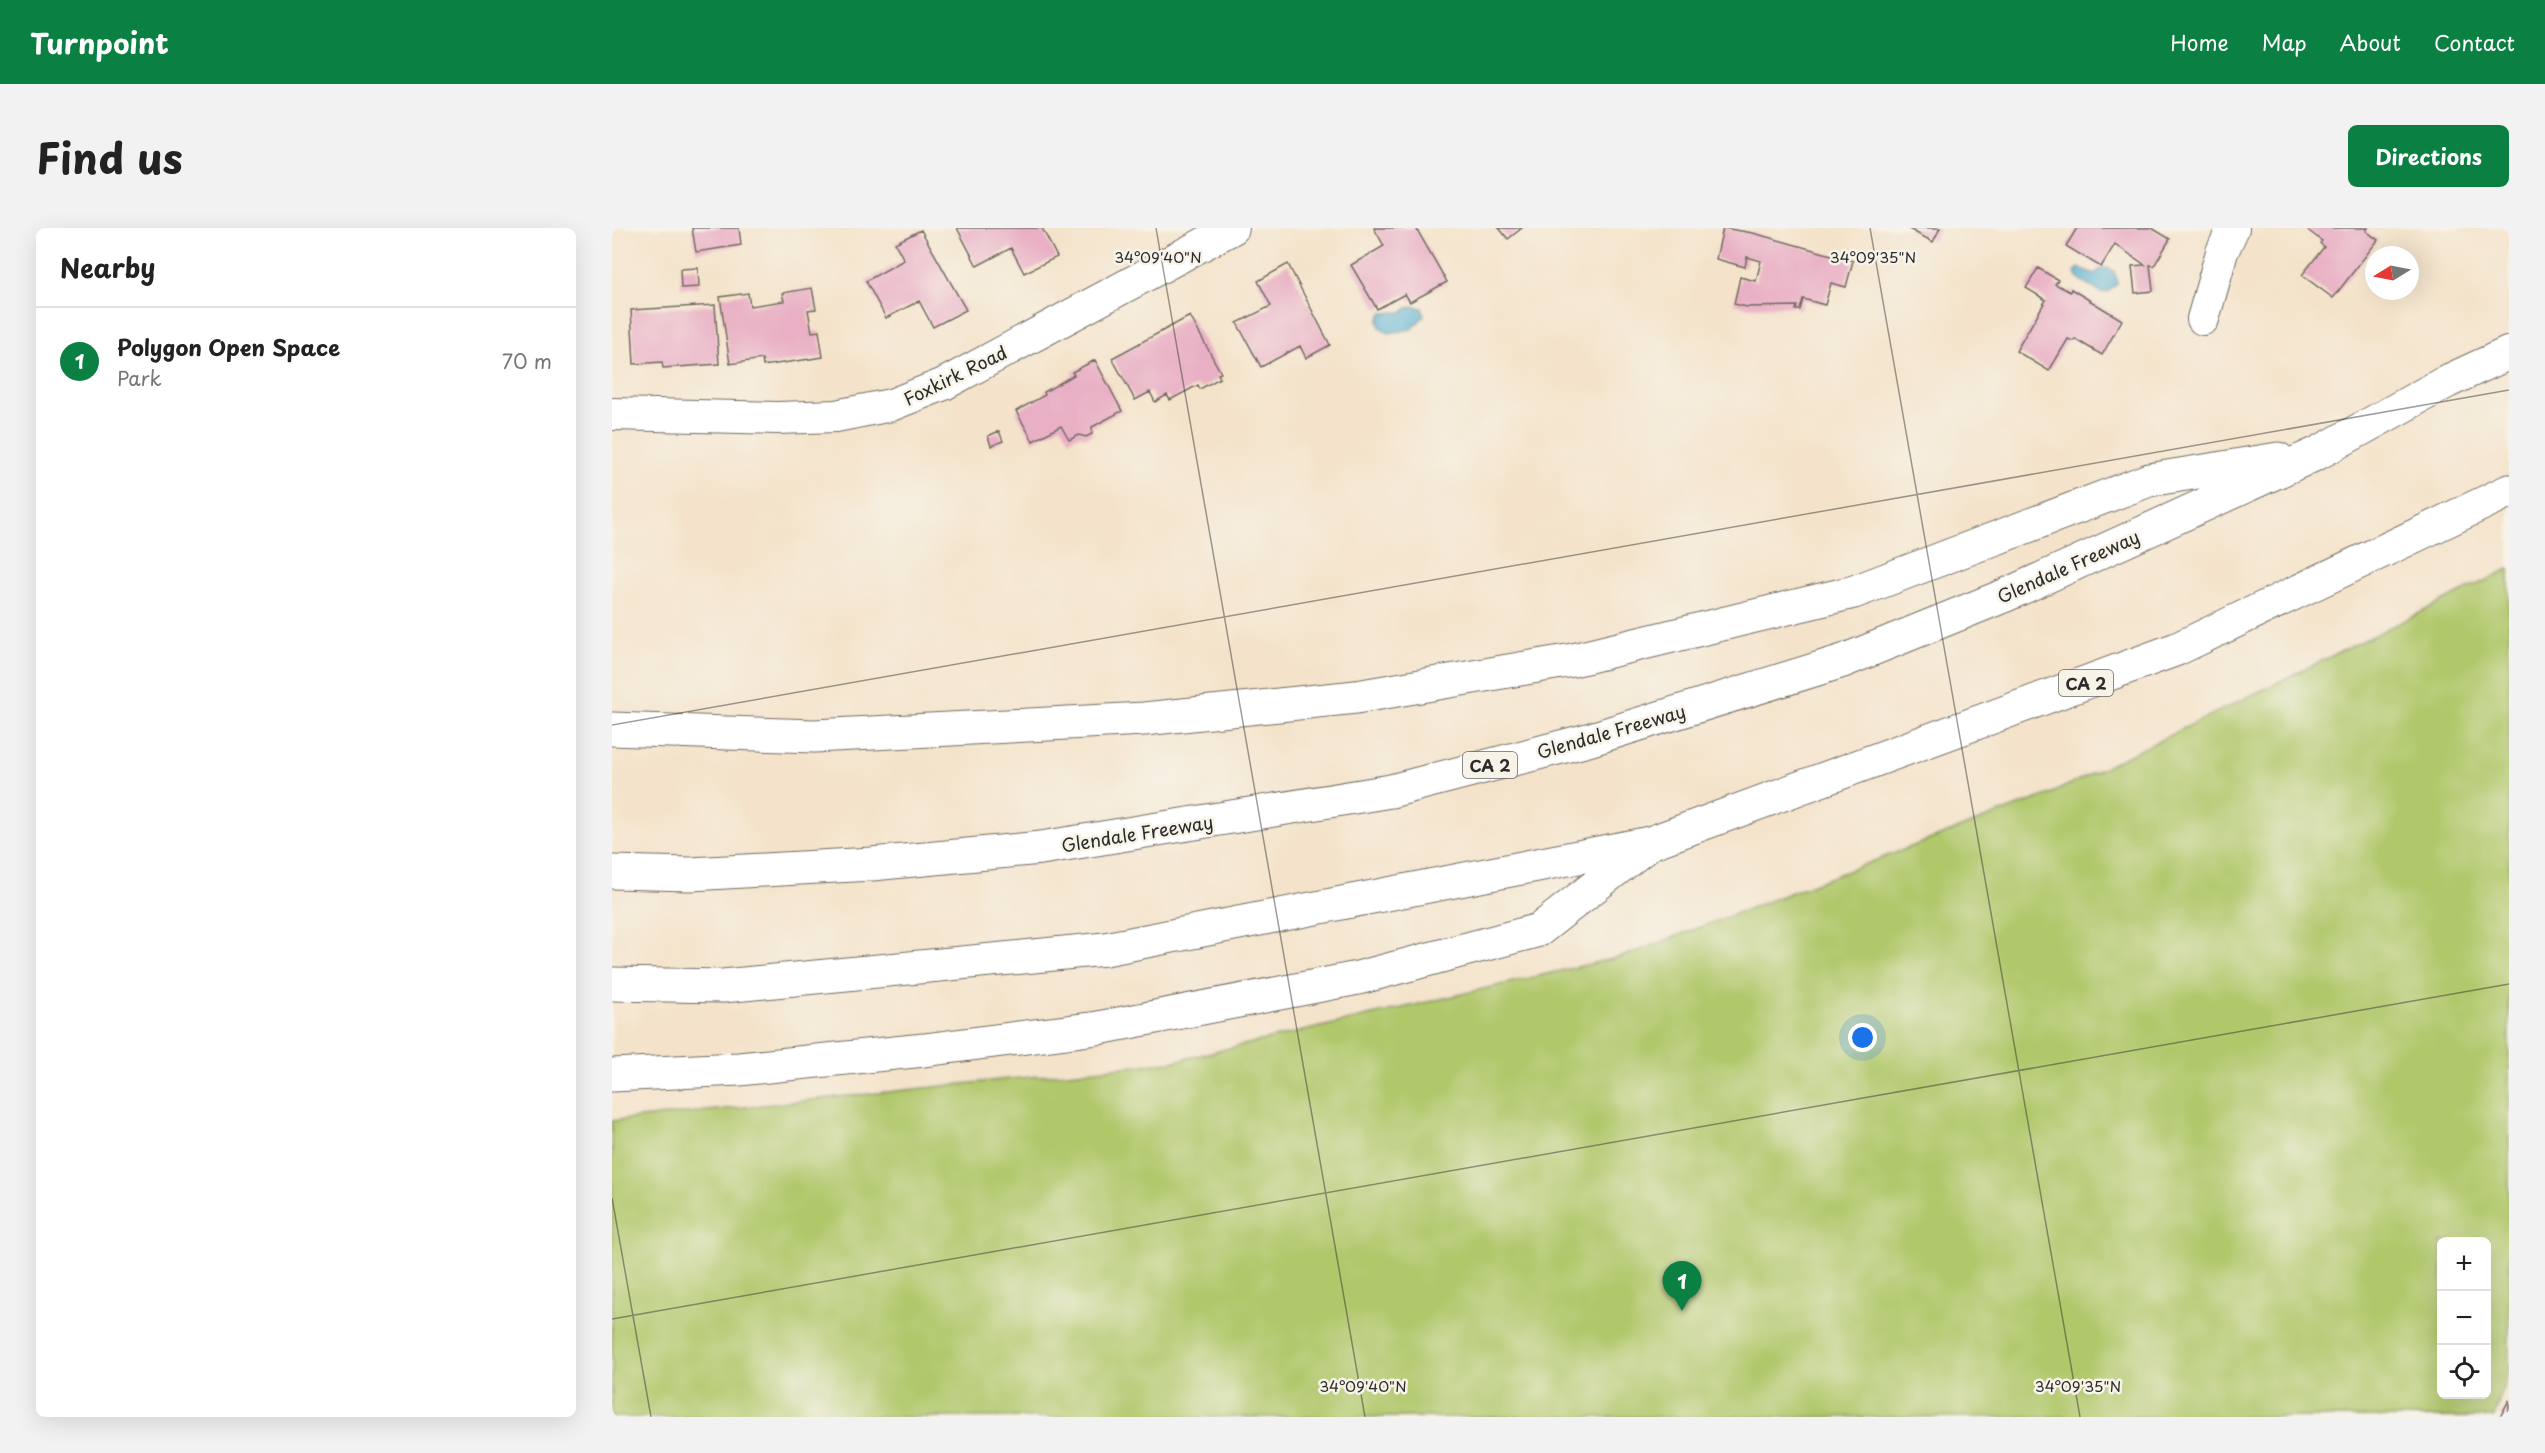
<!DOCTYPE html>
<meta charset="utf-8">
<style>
:root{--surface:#fff;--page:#f2f2f2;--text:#222;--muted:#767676;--line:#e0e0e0;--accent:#0b8043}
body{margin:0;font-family:"Playpen Sans",sans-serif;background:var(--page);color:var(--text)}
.controls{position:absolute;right:18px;bottom:18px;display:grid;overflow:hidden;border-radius:9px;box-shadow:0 6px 24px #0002}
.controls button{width:54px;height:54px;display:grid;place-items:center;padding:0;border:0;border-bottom:2px solid var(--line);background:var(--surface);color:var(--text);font:30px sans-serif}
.compass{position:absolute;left:1753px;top:18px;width:54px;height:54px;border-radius:50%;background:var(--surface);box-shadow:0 6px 24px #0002;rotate:260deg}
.you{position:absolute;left:1251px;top:810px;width:21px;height:21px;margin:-15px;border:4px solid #fff;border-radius:50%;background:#1a73e8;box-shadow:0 0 0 9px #1a73e833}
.badge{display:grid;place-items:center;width:39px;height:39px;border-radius:50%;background:var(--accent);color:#fff;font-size:20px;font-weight:700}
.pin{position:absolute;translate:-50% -50px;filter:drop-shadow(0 2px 3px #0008)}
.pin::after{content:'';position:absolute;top:32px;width:21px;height:18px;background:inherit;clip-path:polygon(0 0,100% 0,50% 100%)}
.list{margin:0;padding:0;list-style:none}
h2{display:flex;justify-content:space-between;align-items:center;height:78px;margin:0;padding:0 24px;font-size:26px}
h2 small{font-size:20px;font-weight:400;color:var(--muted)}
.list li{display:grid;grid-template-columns:39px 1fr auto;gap:18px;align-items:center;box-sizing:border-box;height:108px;padding:0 24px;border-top:2px solid var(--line)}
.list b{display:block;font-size:22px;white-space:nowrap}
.list p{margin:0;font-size:20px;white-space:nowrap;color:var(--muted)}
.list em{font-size:20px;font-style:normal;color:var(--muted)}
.icon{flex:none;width:33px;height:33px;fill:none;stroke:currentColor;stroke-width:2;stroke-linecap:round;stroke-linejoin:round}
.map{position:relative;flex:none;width:1897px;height:1189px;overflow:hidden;border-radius:9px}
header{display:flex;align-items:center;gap:36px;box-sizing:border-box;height:84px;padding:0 30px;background:var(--accent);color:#fff}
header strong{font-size:28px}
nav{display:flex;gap:33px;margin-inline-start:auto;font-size:21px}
.intro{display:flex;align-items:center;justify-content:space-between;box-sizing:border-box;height:144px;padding:0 36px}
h1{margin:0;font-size:42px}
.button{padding:15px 27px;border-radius:9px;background:var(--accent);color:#fff;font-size:21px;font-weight:700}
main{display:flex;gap:36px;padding:0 36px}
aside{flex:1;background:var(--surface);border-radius:9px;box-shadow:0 6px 24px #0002}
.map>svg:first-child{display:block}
.green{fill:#b0c76b;stroke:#6e794b;stroke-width:1.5;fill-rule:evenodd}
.water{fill:#52aed0;stroke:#3e6c7e;stroke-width:1.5}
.building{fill:#e9b0c5}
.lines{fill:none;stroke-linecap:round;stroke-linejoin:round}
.minor-casing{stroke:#716b63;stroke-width:34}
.highway-casing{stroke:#716b63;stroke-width:35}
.minor{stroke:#fff;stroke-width:32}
.highway{stroke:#fff;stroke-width:33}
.ticks{fill:none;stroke:#2b2b2b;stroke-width:1.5;stroke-opacity:0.45}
.labels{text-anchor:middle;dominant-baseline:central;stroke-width:5;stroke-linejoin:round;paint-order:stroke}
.shield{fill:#f7f3e8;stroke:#686764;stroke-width:1.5}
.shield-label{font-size:16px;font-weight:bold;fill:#2b2b2b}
.street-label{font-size:18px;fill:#2b2b2b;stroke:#f7f3e8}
.ticks-label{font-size:15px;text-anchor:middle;fill:#2b2b2b;stroke:#f7f3e8;stroke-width:5;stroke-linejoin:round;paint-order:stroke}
</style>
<header>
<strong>Turnpoint</strong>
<nav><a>Home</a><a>Map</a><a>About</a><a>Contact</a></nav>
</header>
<div class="intro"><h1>Find us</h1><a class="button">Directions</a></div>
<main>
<aside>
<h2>Nearby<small></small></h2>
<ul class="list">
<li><span class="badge">1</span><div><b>Polygon Open Space</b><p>Park</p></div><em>70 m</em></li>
</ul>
</aside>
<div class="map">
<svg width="1897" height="1189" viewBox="0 0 1897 1189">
<rect width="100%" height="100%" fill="#f7f3e8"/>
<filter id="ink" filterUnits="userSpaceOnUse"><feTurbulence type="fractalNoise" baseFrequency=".0167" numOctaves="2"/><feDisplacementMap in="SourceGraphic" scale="12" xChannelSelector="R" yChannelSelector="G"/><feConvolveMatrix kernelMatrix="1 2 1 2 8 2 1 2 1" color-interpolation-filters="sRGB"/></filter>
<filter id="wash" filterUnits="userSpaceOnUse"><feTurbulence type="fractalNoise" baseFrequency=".008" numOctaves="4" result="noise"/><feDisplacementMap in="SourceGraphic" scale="24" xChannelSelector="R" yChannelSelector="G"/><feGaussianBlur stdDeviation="1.35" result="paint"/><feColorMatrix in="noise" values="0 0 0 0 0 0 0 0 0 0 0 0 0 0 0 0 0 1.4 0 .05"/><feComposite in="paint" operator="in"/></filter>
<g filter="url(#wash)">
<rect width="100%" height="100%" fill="#f4e3ca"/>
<path class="green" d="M1897 341V1140L1882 1189H0V893L559 834 1012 728 1438 566ZM1830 1014H1874V1166H1830Z"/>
<path class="water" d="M1467 40 1483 46C1489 39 1496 38 1503 45L1505 56 1496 64H1488L1465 50 1463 44Z
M800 78 810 80 812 88 799 101 777 105 768 99 766 93 770 85 790 84Z"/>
<g id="blocks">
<path class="building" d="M80 0H127L129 17 84 24Z
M345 0H430L445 29 412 45 399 20 365 38Z
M762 0H804L835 54 798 74 793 66 765 81 739 37 772 18Z
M887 0H910L896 11Z
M1111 0 1141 5 1241 33 1234 59 1219 55 1213 77 1191 71 1188 82H1184L1185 78 1135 79 1122 76 1128 49 1144 53 1149 33 1135 29 1133 39 1104 31Z
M1295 0H1328L1321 14Z
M1465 0H1540L1558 11 1542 38 1538 37 1541 63 1523 65 1520 38 1533 37 1503 16 1489 39 1454 18Z
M1693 0H1756L1754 3 1766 12 1721 70 1690 47 1712 19 1708 15 1710 13Z
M309 2 354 82 321 99 307 73 274 90 254 53 292 32 283 15Z
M676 36 718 117 694 130 688 118 649 139 625 95 659 78 646 53Z
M86 40 87 59 69 60 68 41Z
M1426 40 1446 52 1443 56 1458 64 1459 61 1510 92 1490 127 1463 111 1461 113 1456 111 1437 143 1404 123 1434 72 1414 60Z
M200 60 204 81 196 82 200 104 207 103 211 129 151 138 150 131 118 136 108 69 136 65 138 78 172 73 170 65Z
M103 77 107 136 51 140 50 134 22 136 19 82Z
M578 88 609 145 606 146 608 150 588 161 586 157 558 172 555 167 543 174 538 164 523 172 500 130Z
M483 132 510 183 480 199V206L474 209 467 207 457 212 449 198 421 213 404 183 433 167 432 164 462 147 460 144Z
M387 203 391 213 379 218 376 208Z
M1897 1172V1189H1888Z"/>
</g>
</g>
<g filter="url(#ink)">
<use href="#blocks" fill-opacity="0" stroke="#716b63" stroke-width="1.5"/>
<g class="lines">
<g class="minor-casing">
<path id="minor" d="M1591 91 1610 24 1621 0
M0 186 166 190 224 188 279 177 332 156 621 0"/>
</g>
<g class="highway-casing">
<path id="highway" d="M0 501 202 508 532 491 744 469 961 432 1242 364 1537 252 1666 231
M0 644 79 646 260 636 429 620 779 563 976 512 1231 433 1394 367 1706 225 1836 153 1897 125
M0 756 111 758 493 721 1038 615 1565 421 1897 263
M0 847 127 841 312 822 486 800 746 750 927 702 1033 619"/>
</g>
<use href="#minor" class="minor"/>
<use href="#highway" class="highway"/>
</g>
</g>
<path class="ticks" d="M544 0 753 1189M1258 0 1468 1189M0 497 1897 162M0 970 39 1189M0 1091 1897 756"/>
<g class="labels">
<g class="shield">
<rect x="1447" y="442" width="54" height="26" rx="4.5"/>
<rect x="851" y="524" width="54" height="26" rx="4.5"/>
</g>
<g class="shield-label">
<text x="1474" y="455">CA 2</text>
<text x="878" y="537">CA 2</text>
</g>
<g class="street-label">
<text transform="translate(343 147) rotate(-26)">Foxkirk Road</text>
<text transform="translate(1456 338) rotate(-24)">Glendale Freeway</text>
<text transform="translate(999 503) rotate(-16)">Glendale Freeway</text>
<text transform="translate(525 605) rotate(-9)">Glendale Freeway</text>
</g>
</g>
<g class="ticks-label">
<text x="546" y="35">34°09'40"N</text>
<text x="1261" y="35">34°09'35"N</text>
<text x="751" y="1164">34°09'40"N</text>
<text x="1466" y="1164">34°09'35"N</text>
</g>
</svg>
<div class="controls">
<button>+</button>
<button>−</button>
<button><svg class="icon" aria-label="locate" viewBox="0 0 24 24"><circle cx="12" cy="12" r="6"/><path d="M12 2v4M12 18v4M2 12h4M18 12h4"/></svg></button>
</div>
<svg class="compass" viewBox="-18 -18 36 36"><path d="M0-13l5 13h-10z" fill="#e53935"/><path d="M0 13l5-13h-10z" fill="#767676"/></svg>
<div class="you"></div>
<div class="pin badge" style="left:1070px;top:1083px">1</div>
</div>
</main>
